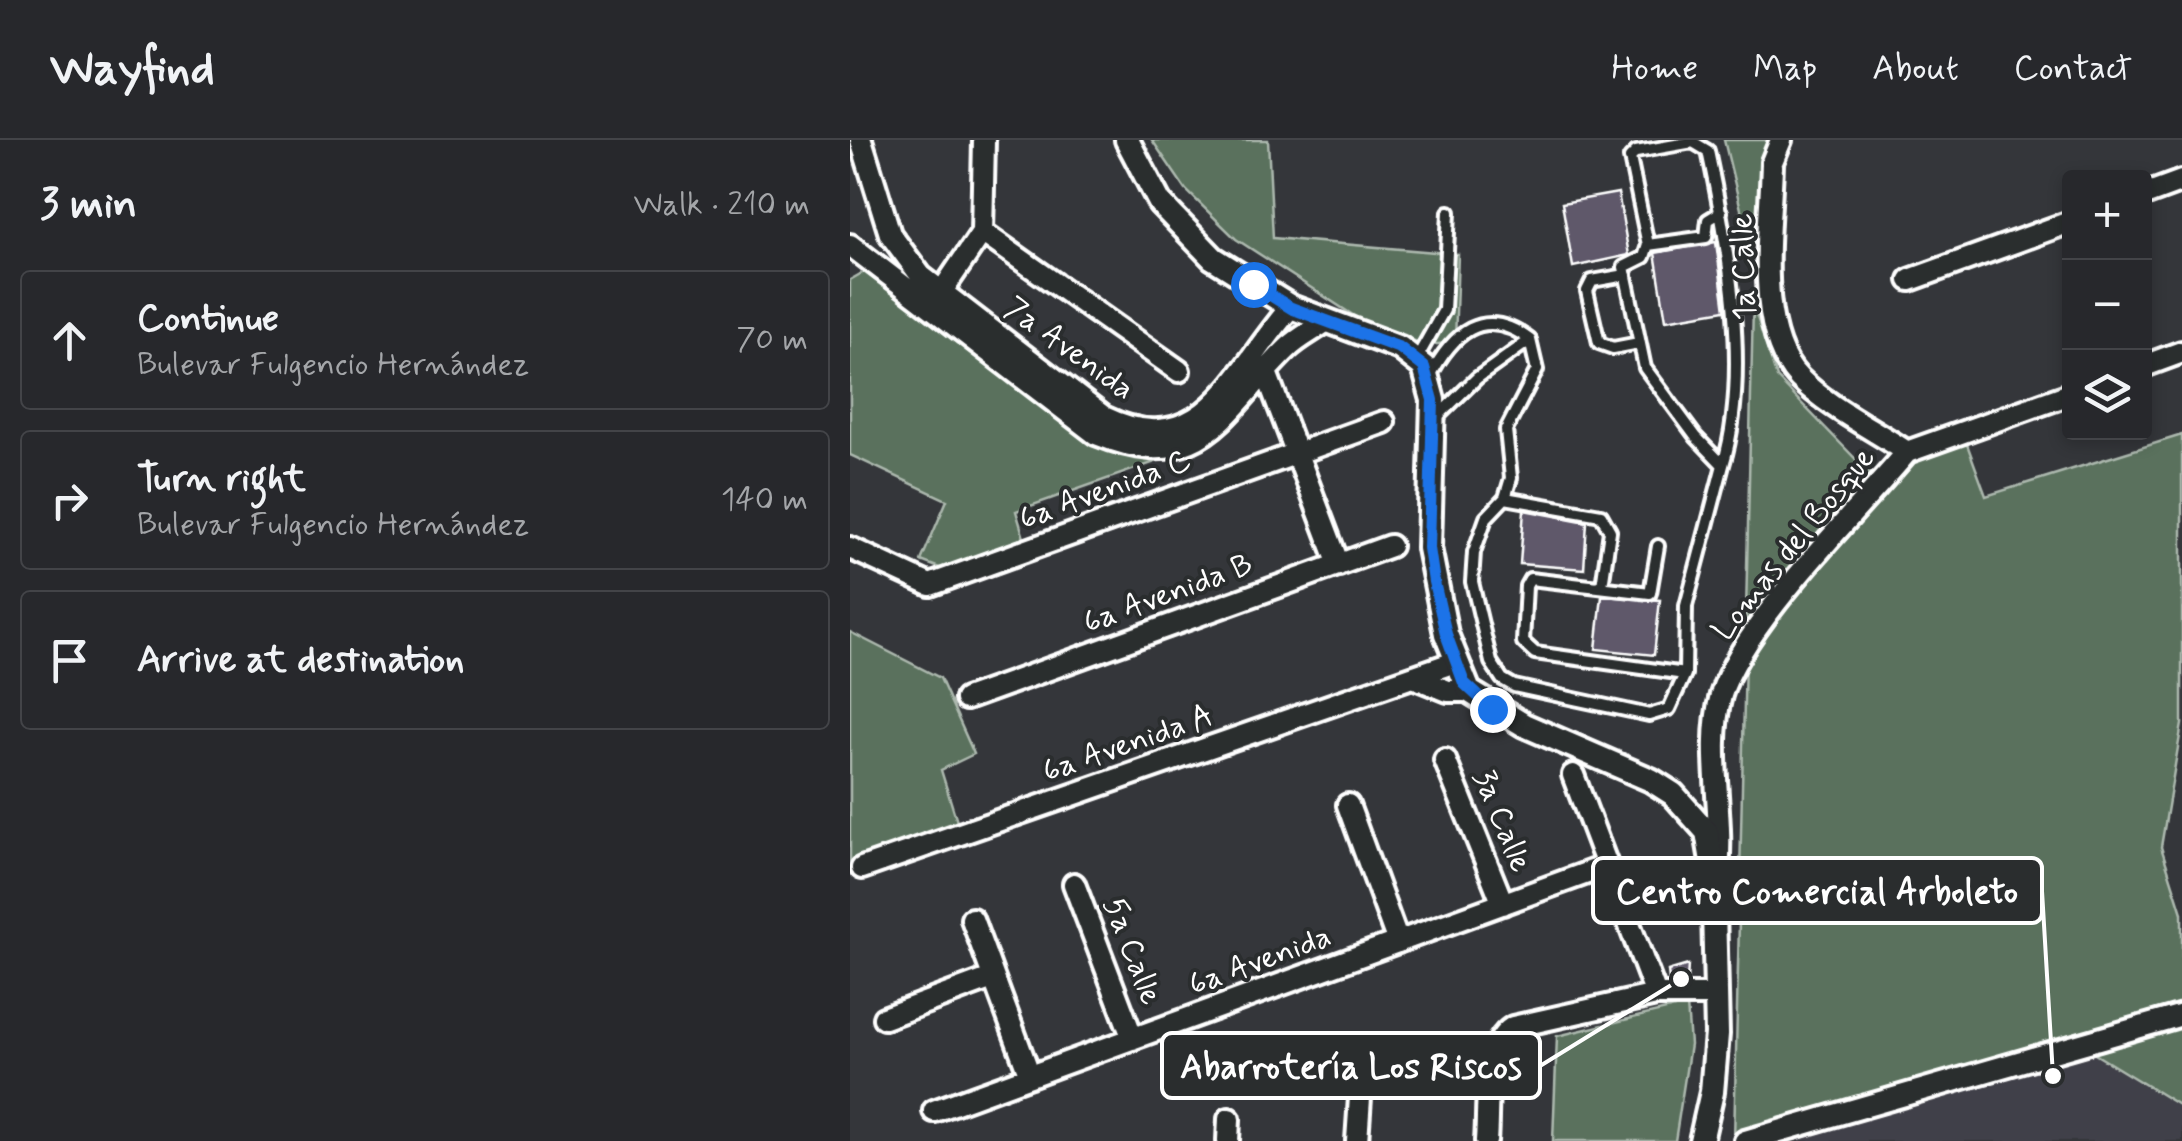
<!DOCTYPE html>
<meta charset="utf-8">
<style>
:root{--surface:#27282c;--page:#2f3034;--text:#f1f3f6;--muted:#a4a6a9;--line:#434448}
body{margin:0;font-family:Mynerve,sans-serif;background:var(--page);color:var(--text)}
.controls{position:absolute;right:30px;top:30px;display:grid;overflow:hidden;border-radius:10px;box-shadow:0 5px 15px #0003}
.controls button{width:90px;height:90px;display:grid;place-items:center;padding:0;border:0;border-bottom:2px solid var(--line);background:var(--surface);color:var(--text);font:50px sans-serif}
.stop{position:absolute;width:30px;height:30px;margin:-22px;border:8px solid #1a73e8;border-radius:50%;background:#fff}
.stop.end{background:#1a73e8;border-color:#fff;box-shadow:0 2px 10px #0008}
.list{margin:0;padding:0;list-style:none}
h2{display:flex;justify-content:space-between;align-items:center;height:130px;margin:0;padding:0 40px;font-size:42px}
h2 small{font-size:32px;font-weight:400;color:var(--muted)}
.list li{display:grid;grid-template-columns:65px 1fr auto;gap:30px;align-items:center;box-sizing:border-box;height:140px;margin:0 20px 20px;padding:0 20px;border:2px solid var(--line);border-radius:10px}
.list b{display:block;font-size:38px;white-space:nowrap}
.list p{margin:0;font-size:32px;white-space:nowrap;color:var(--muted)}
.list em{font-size:32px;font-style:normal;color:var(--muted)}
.icon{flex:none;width:55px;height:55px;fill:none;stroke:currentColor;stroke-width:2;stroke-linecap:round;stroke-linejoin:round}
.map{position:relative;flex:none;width:1332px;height:1001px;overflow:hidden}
header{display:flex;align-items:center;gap:60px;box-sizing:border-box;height:140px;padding:0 50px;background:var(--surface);border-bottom:2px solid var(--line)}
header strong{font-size:48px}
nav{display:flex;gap:55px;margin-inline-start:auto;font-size:35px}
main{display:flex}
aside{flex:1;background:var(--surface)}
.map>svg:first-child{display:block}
.built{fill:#414049}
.green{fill:#5a715d;stroke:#acb8ae;stroke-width:2.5}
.building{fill:#5e596b;stroke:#fff;stroke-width:2.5}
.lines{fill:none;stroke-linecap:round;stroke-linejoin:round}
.service-casing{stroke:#fff;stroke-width:18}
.minor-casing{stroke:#fff;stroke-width:28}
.tertiary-casing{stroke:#fff;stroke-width:30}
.service{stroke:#2a2d2e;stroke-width:10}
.minor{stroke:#2a2d2e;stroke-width:20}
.tertiary{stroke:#2a2d2e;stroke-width:22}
.route{stroke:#1a73e8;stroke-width:12}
.labels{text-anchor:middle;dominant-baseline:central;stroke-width:8;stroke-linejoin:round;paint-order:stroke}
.street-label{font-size:32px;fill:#fff;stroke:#2a2d2e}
.leader{fill:none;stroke:#fff;stroke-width:4}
.callout-dot{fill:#fff;stroke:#2a2d2e;stroke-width:4}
.callout{fill:#2a2d2e;stroke:#fff;stroke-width:4}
.callout-label{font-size:35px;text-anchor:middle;font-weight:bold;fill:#fff}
</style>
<header>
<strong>Wayfind</strong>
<nav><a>Home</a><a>Map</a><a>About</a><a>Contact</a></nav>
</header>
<main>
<aside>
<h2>3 min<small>Walk · 210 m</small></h2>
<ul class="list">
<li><svg class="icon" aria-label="ahead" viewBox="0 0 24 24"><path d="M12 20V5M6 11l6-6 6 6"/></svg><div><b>Continue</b><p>Bulevar Fulgencio Hernández</p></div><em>70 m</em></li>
<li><svg class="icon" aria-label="right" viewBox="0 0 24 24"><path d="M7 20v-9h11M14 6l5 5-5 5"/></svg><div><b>Turn right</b><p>Bulevar Fulgencio Hernández</p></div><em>140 m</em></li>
<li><svg class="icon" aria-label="arrive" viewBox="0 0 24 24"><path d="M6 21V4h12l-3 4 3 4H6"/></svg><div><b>Arrive at destination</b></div></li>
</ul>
</aside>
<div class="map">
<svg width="1332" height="1001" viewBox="0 0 1332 1001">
<rect width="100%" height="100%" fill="#34363a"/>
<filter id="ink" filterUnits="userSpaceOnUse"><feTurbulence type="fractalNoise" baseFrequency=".01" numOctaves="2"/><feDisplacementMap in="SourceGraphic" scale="20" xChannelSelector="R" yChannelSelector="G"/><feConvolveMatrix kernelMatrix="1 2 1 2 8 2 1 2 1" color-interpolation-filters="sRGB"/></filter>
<g filter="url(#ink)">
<path class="built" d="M1231 905 1332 967V1001H900Z"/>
<path class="green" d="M302 0H418L423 98 608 114 605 202 579 205 526 190 386 99 336 50Z
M874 0H921L901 110Z
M14 132 198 267 325 315 166 371 174 398 92 429 71 421 97 360 0 315V140Z
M903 165 927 238 1031 345 1055 325 1114 296 1136 356 1332 295V584L1311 707 1332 773V967L1230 905 900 1001H884Z
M0 492 90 538 124 614 91 630 108 685 0 721Z
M837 865 840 905 825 1001H703L707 896Z"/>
<path class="building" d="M768 53 779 115 723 127 712 63Z
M866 102 875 170 816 180 805 113Z
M674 370 737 382 734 429 670 424Z
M752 456 810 460 804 515 746 509Z
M838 825 837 841H819L818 831Z"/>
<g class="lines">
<g class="service-casing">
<path id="service" d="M798 105 856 97 858 80 871 72
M776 135 742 141 737 151 749 203 763 208 789 203
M567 218 594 170 599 72
M579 238C602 194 633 164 680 200L687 230 656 290 661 338 655 358 636 378 624 412 622 442 641 522 652 539 664 546 799 575 819 569 835 534 836 466 873 325 846 297 795 228 774 127 794 117 798 105 780 18 786 12 843 2 858 11C878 105 901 232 873 325
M585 279 627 238 680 200
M655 358 751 375 760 391 752 446
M808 406 800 453 680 439 676 446 673 502 685 513 835 534"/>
</g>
<g class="minor-casing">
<path id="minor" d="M11 0 40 94 71 136 254 277C354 326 386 228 441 167
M931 0 922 22C921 84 903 190 949 238 978 267 1023 289 1057 312
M1294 55 1332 41
M132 92 329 231
M0 105 246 294C354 338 372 272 437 209 448 198 463 191 475 182
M1060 140 1220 82
M84 163 132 92 134 0
M1294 226 1332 212
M410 227 417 235 489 425
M1057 312 1220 254
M0 408 80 445 534 282
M563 537 598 551H619
M116 559 540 406
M595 620 653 764
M723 635 806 855
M498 665 548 802
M12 728 605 522
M868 730C874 673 856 610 871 555 892 484 1007 372 1057 312
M224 744 283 899
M122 779 180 936
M34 878 142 838
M84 971 756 726
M378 1001 379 979
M507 1001 513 914
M636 1001C639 968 632 906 663 887L806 855H866
M895 1001 1332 875"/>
</g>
<g class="tertiary-casing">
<path id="tertiary" d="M277 0 310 63 363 118 441 167 550 208 574 227 583 260 579 408 596 494 619 551 674 585 801 640 823 654 857 692 863 727 867 894 862 952 851 1001"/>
</g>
<use href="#service" class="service"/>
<use href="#minor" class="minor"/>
<use href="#tertiary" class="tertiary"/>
</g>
</g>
<g class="lines" filter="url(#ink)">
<path class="route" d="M403 144 441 168 550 208 574 227 583 260 579 408 584 442 596 494 614 543 642 569"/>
</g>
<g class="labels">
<g class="street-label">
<text transform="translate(894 127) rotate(-92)">1a Calle</text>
<text transform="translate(219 209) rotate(36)">7a Avenida</text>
<text transform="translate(255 350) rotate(-20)">6a Avenida C</text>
<text transform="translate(944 404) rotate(-51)">Lomas del Bosque</text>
<text transform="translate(318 454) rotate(-20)">6a Avenida B</text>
<text transform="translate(278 604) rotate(-19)">6a Avenida A</text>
<text transform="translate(652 681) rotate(68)">3a Calle</text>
<text transform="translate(282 811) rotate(69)">5a Calle</text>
<text transform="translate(410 821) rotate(-20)">6a Avenida</text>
</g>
</g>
<path class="leader" d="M1203 936L1192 751M831 839L690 926"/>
<g class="callout-dot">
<circle cx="1203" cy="936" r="10"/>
<circle cx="831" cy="839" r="10"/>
</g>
<g class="callout">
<rect x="743" y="718" width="449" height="65" rx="10"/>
<rect x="312" y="893" width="378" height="65" rx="10"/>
</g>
<g class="callout-label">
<text x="967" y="763">Centro Comercial Arboleto</text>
<text x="501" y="938">Abarrotería Los Riscos</text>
</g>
</svg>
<div class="controls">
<button>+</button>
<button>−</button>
<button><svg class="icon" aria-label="layers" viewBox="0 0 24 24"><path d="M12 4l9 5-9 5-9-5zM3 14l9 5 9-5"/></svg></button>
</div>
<div class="stop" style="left:403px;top:144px"></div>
<div class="stop end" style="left:642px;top:569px"></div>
</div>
</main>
